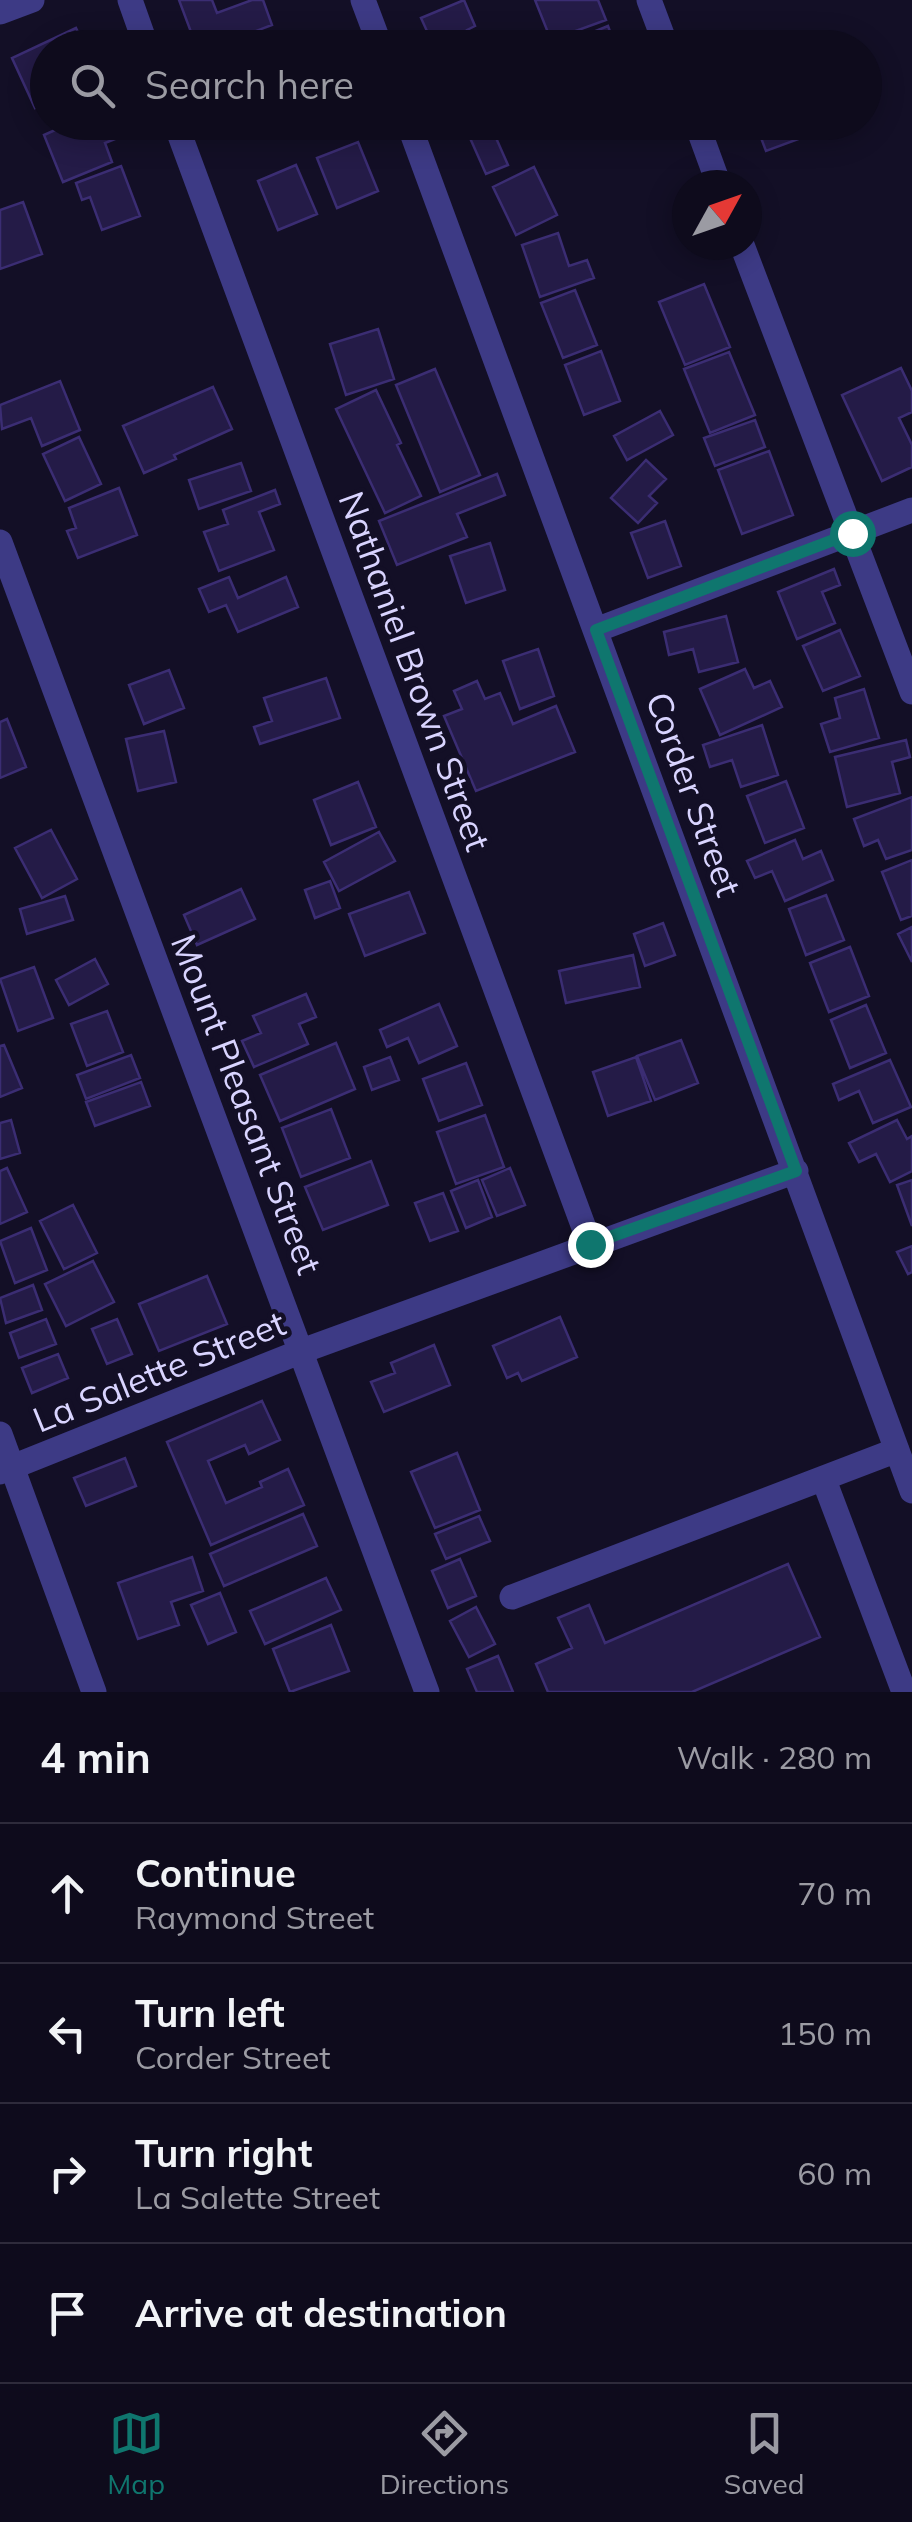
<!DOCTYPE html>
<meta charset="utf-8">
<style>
:root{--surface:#0e0b1c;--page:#1c1929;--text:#f1f3f6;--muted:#9b9ba3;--line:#2e2b3b;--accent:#0f766e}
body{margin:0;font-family:Mulish,sans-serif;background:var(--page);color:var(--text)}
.compass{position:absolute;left:672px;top:170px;width:90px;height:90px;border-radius:50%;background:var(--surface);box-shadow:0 5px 25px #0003;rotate:50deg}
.stop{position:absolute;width:30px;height:30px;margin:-22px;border:8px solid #0f766e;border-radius:50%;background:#fff}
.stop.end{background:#0f766e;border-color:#fff;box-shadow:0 2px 10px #0008}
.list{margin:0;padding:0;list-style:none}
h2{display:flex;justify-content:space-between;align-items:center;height:130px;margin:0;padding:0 40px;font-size:42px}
h2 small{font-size:32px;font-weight:400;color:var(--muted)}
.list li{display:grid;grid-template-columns:65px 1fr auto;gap:30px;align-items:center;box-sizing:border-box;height:140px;padding:0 40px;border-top:2px solid var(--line)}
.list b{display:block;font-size:38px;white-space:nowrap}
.list p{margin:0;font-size:32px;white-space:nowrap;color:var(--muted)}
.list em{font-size:32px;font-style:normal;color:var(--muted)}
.icon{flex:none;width:55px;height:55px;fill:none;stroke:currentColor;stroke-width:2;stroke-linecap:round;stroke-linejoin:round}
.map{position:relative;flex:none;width:912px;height:1692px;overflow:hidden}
.search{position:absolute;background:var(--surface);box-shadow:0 5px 25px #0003;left:30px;right:30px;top:30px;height:110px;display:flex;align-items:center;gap:25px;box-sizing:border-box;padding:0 35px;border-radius:55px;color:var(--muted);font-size:38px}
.sheet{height:690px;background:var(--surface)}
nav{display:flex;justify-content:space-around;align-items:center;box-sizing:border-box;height:140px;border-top:2px solid var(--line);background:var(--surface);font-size:28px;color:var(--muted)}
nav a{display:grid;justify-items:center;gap:5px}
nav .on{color:var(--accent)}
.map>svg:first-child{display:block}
.building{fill:#241b47;stroke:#3b2d73;stroke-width:2.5}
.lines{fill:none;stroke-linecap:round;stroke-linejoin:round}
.minor{stroke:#3d3a85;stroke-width:25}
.route{stroke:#0f766e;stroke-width:12}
.labels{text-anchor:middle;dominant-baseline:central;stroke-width:9;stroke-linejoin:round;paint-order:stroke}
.street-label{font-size:35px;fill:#d9d4ff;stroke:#130f26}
</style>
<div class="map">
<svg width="912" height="1692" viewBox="0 0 912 1692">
<rect width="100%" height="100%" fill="#130f26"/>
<path class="building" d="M179 0H212L217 13 252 0H263L272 25 211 48H197Z
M464 0 475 26 467 30 475 48H440L436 38 431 40 421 18Z
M535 0H598L606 20 551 40Z
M608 26 616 48H554Z
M76 28 86 48H48V102L35 108 12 58Z
M73 122H108L115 139 105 143 112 162 63 182 44 135Z
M479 122H489L508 165 486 174 466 129Z
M755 122H829L831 127 766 151Z
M358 142 378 191 337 208 317 158Z
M296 165 317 214 278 230 258 181Z
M121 166 140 216 102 230 90 197 82 200 76 183Z
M534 167 557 215 516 235 493 187Z
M23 202 42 254 0 269V210Z
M558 233 569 266 587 260 594 278 540 297 522 245Z
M704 284 730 347 685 365 659 302Z
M575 290 597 345 563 358 541 303Z
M378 329 394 379 346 395 330 344Z
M601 351 620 401 584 415 565 365Z
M729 352 755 415 710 433 684 369Z
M901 368 912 391V412L899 418 912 445V467L882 481 842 395Z
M435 369 480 475 440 492 396 385Z
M60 381 80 430 42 446 31 418 2 429 0 405Z
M213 387 232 429 174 455 176 459 144 473 123 426Z
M376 390 401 443 397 445 421 496 385 513 336 409Z
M660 411 673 435 627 460 614 436Z
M755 420 765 447 715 466 704 438Z
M79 437 101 484 65 501 43 454Z
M769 451 793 515 742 534 718 470Z
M646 460 666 479 649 496 657 503 638 523 611 498Z
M241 463 251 491 199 509 189 480Z
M497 474 505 495 457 514 467 537 397 565 379 521Z
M119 488 137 535 78 558 67 531 76 528 69 508Z
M275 490 280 504 259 512 274 550 219 571 204 532 228 524 223 510Z
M665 521 681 566 648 578 631 533Z
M490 543 505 590 466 603 450 556Z
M834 569 840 585 822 592 835 623 797 639 778 592Z
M229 577 238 598 286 577 298 607 238 632 226 605 209 612 199 589Z
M726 616 738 662 699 672 693 649 669 655 664 632Z
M840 630 860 676 823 691 803 646Z
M538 649 554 696 520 709 503 661Z
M745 669 754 688 770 681 782 707 720 735 700 689Z
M169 670 184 708 144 724 129 685Z
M326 678 340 718 260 744 254 727 272 721 264 698Z
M477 681 485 699 500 693 513 724 556 706 575 752 476 791 444 716 462 709 454 691Z
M864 689 879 738 830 752 821 724 840 718 835 698Z
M7 719 26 767 0 778V722Z
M762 725 778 775 741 787 732 760 710 767 703 745Z
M164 731 176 782 138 791 126 739Z
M906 740 910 757 892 762 900 793 847 807 835 757Z
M786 781 804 828 765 843 747 796Z
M358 782 376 827 331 845 314 800Z
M912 797V850L886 859 878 840 864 846 854 819Z
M51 830 77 879 42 898 15 848Z
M379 832 395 861 339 891 324 862Z
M795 840 803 859 821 851 833 880 785 901 772 871 755 878 747 861Z
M912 860V916L901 920 882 872Z
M330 881 340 908 315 918 305 890Z
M241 889 255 919 197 945 184 915Z
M409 892 425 933 365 956 349 914Z
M826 895 844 940 806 955 789 909Z
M65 896 73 920 27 934 20 909Z
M663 923 675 955 645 966 634 934Z
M912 927V962L898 934Z
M850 947 869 996 829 1012 810 963Z
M633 955 640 987 566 1003 559 971Z
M95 959 108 984 69 1005 56 980Z
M34 967 53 1018 18 1031 0 979Z
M306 994 316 1017 299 1024 308 1044 254 1067 242 1041 261 1033 253 1016Z
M439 1004 457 1046 419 1063 408 1038 387 1047 380 1030Z
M866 1005 886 1053 850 1068 831 1020Z
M107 1011 123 1052 87 1066 71 1024Z
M681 1040 698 1083 655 1100 637 1056Z
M336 1043 355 1089 280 1121 260 1075Z
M4 1045 22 1088 0 1097V1046Z
M131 1055 140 1078 86 1099 77 1075Z
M390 1057 399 1080 372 1090 364 1067Z
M636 1057 651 1101 608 1116 593 1072Z
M890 1060 911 1107 873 1123 859 1091 839 1100 833 1084Z
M466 1063 482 1105 439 1121 423 1079Z
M141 1082 150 1106 95 1126 86 1102Z
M331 1109 350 1158 301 1177 282 1128Z
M485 1115 504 1167 456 1184 437 1132Z
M11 1120 20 1153 0 1159V1123Z
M897 1120 907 1139 912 1136V1171L890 1182 876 1154 859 1162 849 1143Z
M371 1161 388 1205 323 1230 305 1187Z
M7 1168 27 1212 0 1224V1171Z
M510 1168 525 1205 497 1216 482 1180Z
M478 1180 492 1217 466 1228 451 1191Z
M912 1180V1226L897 1185Z
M443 1193 458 1231 430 1241 415 1203Z
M73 1205 97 1253 64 1269 40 1221Z
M31 1228 47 1270 15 1283 0 1241Z
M912 1246V1272L908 1274 897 1252Z
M93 1261 114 1302 66 1326 45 1284Z
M207 1276 227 1324 159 1351 139 1304Z
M33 1285 42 1310 6 1323 0 1298Z
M560 1317 577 1357 522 1381 518 1373 507 1378 493 1346Z
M46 1319 56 1344 19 1358 10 1333Z
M117 1319 132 1354 107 1364 92 1329Z
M434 1345 450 1385 384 1412 371 1382 395 1373 391 1363Z
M58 1354 68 1378 32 1393 22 1368Z
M262 1401 280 1440 249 1454 245 1445 208 1461 226 1503 262 1487 260 1482 288 1469 304 1505 211 1545 167 1442Z
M457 1453 480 1510 435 1528 411 1472Z
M125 1458 136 1486 86 1506 74 1478Z
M303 1514 317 1546 224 1586 210 1554Z
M479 1516 490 1541 446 1559 435 1534Z
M192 1557 203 1591 171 1602 179 1625 138 1639 118 1583Z
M460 1559 476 1596 448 1608 432 1571Z
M788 1564 820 1637 692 1692H548L536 1664 572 1648 558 1618 589 1605 605 1643Z
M326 1578 341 1610 265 1644 250 1611Z
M220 1593 236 1632 208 1644 191 1605Z
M476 1607 495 1644 469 1657 450 1621Z
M331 1625 349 1671 290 1692 273 1649Z
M498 1656 513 1692H477L467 1669Z"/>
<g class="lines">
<path class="minor" d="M130 0 147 48
M363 0 381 48
M649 0 667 48
M0 12 32 0
M175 122 590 1244
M408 122 912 1491
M696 122 719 185
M742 245 912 692
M0 542 427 1692
M596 630 912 510
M0 1434 94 1692
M0 1472 302 1351 796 1171
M824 1480 904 1692
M512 1597 897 1450"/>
</g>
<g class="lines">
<path class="route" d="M590 1244 796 1171 596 630 852 533"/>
</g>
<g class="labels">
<g class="street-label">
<text transform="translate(415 671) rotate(70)">Nathaniel Brown Street</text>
<text transform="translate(694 794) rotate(70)">Corder Street</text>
<text transform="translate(247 1104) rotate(69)">Mount Pleasant Street</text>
<text transform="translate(159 1371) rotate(-22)">La Salette Street</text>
</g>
</g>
</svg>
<svg class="compass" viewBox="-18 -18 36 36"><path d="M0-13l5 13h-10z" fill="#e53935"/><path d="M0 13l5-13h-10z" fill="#9b9ba3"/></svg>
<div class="stop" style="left:852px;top:533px"></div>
<div class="stop end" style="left:590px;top:1244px"></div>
<div class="search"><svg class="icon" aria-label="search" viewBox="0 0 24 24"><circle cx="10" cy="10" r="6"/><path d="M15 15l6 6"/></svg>Search here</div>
</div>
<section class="sheet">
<h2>4 min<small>Walk · 280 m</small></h2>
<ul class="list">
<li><svg class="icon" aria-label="ahead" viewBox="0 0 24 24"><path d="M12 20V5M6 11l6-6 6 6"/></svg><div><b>Continue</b><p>Raymond Street</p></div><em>70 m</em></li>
<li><svg class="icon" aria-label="left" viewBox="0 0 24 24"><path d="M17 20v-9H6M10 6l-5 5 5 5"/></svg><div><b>Turn left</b><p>Corder Street</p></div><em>150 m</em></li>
<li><svg class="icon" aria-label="right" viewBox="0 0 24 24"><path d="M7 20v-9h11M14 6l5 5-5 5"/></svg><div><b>Turn right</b><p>La Salette Street</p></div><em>60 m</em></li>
<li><svg class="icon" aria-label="arrive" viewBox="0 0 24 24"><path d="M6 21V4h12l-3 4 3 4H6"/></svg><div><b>Arrive at destination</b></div></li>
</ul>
</section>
<nav>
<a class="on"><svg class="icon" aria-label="map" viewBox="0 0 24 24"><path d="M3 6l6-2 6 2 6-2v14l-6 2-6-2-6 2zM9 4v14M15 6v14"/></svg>Map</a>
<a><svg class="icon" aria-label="directions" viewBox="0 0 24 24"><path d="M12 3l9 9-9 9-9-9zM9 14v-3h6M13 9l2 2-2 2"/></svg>Directions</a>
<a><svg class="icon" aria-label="saved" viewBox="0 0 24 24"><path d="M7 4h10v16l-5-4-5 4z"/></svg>Saved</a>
</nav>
